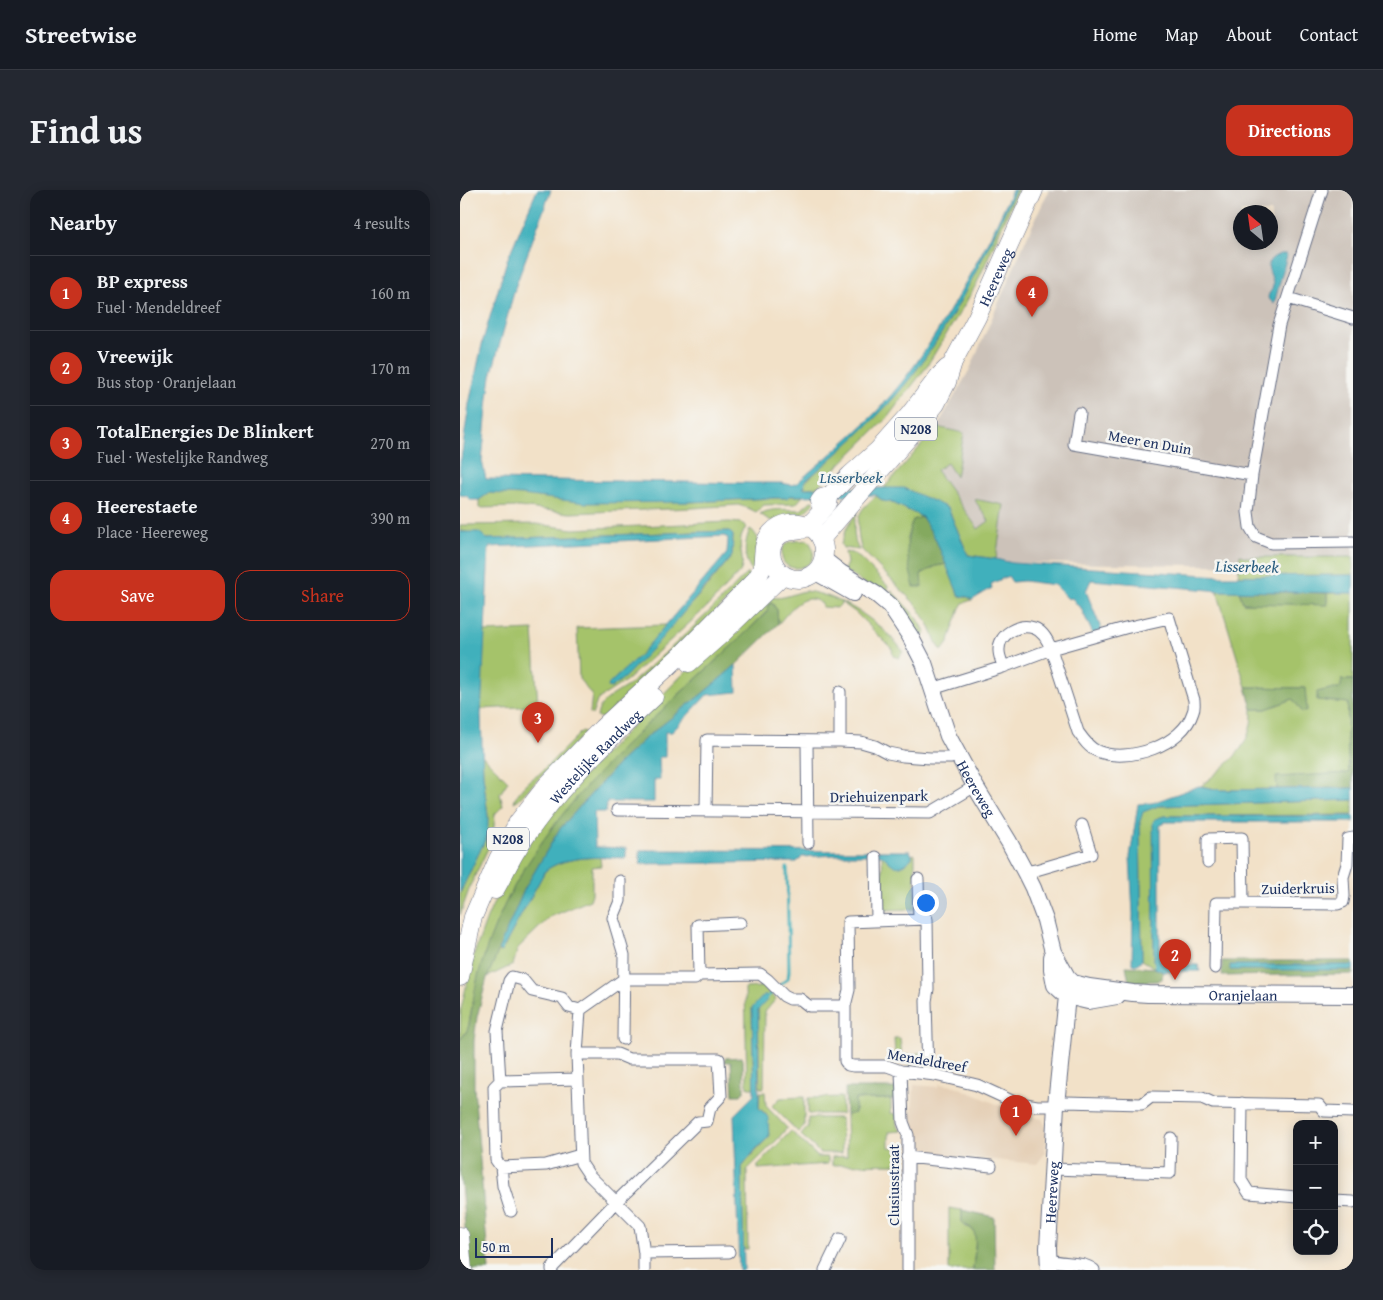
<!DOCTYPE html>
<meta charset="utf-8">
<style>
:root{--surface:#171b24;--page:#242831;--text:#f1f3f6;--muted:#9ea1a6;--line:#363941;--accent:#c8321e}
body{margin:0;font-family:"Gentium Book Plus",serif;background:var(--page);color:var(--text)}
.controls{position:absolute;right:15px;bottom:15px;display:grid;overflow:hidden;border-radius:10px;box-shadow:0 2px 12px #0003}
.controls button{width:45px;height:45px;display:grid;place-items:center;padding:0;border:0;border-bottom:1px solid var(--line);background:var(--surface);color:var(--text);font:25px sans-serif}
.compass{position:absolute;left:773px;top:15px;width:45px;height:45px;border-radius:50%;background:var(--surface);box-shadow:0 2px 12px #0003;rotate:331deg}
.scale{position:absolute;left:15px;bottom:12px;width:78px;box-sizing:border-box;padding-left:5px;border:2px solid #1b2f5e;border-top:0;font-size:14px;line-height:18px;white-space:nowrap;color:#1b2f5e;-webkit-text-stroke:4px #f6f6f2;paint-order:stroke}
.you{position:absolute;left:465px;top:712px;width:18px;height:18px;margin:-12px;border:4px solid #fff;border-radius:50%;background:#1a73e8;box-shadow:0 0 0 8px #1a73e833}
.badge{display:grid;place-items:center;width:32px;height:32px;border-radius:50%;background:var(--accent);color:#fff;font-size:16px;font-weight:700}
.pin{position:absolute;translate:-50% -41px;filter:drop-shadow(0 1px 2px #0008)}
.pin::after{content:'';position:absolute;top:26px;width:18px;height:15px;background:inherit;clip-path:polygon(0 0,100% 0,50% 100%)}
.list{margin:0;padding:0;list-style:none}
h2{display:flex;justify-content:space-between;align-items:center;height:65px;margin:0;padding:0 20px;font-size:21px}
h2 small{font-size:16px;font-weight:400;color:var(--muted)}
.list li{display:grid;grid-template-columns:32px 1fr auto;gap:15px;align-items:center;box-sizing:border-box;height:75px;padding:0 20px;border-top:1px solid var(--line)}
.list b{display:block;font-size:19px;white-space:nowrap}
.list p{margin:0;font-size:16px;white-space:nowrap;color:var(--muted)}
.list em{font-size:16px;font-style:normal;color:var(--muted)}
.actions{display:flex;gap:10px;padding:15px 20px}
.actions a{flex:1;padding:11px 0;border:1px solid var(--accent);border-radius:15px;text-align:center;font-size:18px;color:var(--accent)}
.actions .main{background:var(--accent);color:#fff}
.icon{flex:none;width:28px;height:28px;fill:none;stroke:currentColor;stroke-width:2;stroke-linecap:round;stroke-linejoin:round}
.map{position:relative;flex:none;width:893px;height:1080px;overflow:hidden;border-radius:15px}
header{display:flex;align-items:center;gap:30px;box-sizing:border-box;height:70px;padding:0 25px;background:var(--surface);border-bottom:1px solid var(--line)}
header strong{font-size:24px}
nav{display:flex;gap:28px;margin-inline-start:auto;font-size:18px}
.intro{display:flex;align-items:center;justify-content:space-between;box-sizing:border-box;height:120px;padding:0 30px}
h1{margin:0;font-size:35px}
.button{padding:12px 22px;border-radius:15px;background:var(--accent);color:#fff;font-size:18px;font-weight:700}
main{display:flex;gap:30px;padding:0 30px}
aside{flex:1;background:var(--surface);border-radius:15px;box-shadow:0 2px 12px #0003}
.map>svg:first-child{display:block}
.built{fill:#e5d0b7}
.industrial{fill:#ccc2b9;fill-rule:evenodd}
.green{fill:#a5c36b;stroke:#607964}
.forest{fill:#84a95f;stroke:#506c5e}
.water{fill:#41b0bc;stroke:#2e708d}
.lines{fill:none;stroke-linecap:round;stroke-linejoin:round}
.stream{stroke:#41b0bc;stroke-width:3}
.street-casing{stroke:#666d83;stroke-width:13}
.secondary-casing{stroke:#666d83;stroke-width:18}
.primary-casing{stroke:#666d83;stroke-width:19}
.street{stroke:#fff;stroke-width:11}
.secondary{stroke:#fff;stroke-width:16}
.primary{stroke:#fff;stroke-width:18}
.labels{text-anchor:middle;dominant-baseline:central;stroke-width:5;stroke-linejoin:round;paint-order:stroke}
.shield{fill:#f6f6f2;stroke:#5d6b8a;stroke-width:1}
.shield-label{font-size:14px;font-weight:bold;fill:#1b2f5e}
.street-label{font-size:15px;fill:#1b2f5e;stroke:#f6f6f2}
.water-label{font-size:16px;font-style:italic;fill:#285c7f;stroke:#f6f6f2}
</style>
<header>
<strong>Streetwise</strong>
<nav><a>Home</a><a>Map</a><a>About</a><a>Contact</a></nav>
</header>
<div class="intro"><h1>Find us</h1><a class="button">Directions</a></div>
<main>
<aside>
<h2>Nearby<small>4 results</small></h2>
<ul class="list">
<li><span class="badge">1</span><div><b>BP express</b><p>Fuel · Mendeldreef</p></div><em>160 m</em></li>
<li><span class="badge">2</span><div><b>Vreewijk</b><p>Bus stop · Oranjelaan</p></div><em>170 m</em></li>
<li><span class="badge">3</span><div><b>TotalEnergies De Blinkert</b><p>Fuel · Westelijke Randweg</p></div><em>270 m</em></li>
<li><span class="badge">4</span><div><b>Heerestaete</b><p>Place · Heereweg</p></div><em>390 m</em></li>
</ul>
<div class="actions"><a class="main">Save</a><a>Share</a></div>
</aside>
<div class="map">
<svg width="893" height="1080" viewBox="0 0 893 1080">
<rect width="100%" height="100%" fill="#f6f6f2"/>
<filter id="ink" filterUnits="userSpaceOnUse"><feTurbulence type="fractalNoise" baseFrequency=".02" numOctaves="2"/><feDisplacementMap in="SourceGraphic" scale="10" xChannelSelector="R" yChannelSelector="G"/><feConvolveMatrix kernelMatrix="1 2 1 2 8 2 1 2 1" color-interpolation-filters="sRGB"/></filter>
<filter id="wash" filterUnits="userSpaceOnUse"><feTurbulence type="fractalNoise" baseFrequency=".0096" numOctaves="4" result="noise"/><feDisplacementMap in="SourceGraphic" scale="20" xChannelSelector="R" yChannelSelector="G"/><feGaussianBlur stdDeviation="1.12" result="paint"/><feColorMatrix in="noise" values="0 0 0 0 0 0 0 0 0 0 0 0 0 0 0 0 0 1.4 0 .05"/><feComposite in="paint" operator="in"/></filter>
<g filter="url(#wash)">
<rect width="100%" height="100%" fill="#f2e1c8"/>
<path class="built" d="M479 894 495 896 557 923 582 929 587 939 585 963 577 974 450 962 454 895 478 897Z"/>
<path class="industrial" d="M589 0H893V377L507 372 432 289 477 237 510 179 568 45ZM781 22H811V52H781Z"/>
<path class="green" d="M555 0H558L517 93 505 114 465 179 427 228 369 285 358 297 343 298 345 295 344 293C376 264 409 236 438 203 464 173 485 137 504 102 523 68 539 35 555 0Z
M477 237 504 243 496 287 487 273 476 280 518 339 529 331 514 309 544 315 536 369 508 365 488 318 424 298Z
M29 303 228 312 314 308H326L329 306H343L336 314 304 315 296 322 288 318 278 315 233 318 110 323 59 317 19 318V310Z
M416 306 423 311 431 312 462 327 453 330 447 348 448 367 461 384 476 376 487 374 499 406 508 407 512 410 503 413 500 418 488 453 482 461 476 452 469 435 458 417 402 360C399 353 399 348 398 340 397 321 403 318 416 306Z
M351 311 355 312 341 325 314 331 309 330 300 324C312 317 328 320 341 320Z
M399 318C393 330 392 348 399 360L383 358 381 354 386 339Z
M269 332 281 333 286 336C285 340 282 344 281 348 278 359 286 371 280 382L248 416 167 490 140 508 137 511 132 525 130 523 132 504C126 500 124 494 119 489L117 438 206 435 181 464 149 494 151 498 245 399 272 366 273 345 269 341 27 349 3 341 0 342V335L76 334 113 339Z
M290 339 293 341 298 348 295 384C282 373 284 353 290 339Z
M348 350C370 379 319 389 322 363 322 359 324 355 328 353 333 350 342 351 348 350Z
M385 362 392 363 397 365 428 396V409L384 380 387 373Z
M780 365 786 367H893V385L778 386Z
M286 384H288L292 387 143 528 137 527C138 522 139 517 143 513 152 504 165 499 174 491 213 456 251 422 286 384Z
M431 400 458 429 466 443 461 445 457 444 432 412Z
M345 401C381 405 421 432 443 461L439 468 433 466 432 459 395 422 382 413 377 418 362 417V414C343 399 330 421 318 434L317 420 312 413H310L308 420 284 445 216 507 92 637 12 816 8 839 0 850 1 819 13 767 27 728 38 703 58 667 111 598 229 478 312 407C322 410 334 403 345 401Z
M757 401H779L783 413 867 414V403H893V490H882L881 499H870L858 502 857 510 888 513 887 544 889 584 817 587V599L761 600 741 596C768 573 793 558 792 519H806L833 509 842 521 844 498 786 497Z
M73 440 78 516 21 519 24 442Z
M122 541 125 542C105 566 80 586 59 609L54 612C56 603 70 589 78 585Z
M22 565 48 591 40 604 43 616 35 624 33 648 11 694 0 725V703L26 648 28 626 23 585Z
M893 610V625L704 626 695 629 694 769 695 778 682 770 680 631 682 622 698 616Z
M455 664V719L424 720 422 665 427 670 442 676 452 668V665Z
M140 667 141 676 132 677V704L130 710 90 727 58 758 53 775 27 787 38 760 41 762 85 681C100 669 122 668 140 667Z
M300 790H302L304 798 316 809 305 822 304 898H300L298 820 292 818 294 898H289L287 897 285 798 300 797Z
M434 848H440L442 865H456L457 863H462L460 873 455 875 446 874V870H438V867L435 866Z
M300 902H305L306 916 327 938 316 951 287 980 288 1059H283L282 977 297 959 309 947 306 924 299 918Z
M344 907V936L338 942 312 916 320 908Z
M382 907V924H348V908Z
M395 909H431V923L436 924 437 936 442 941 429 942V957L436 958 435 962H441V974L372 975V967L387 966 386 925 395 923Z
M348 928H381L382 963H360L341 945 348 937Z
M331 941 358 967H368V974L298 979V975Z
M489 1018 502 1020V1033L504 1036 510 1038 514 1041 516 1046 513 1080H489Z"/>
<path class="forest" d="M462 327 475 348 487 374 476 376 461 384 462 397H454C448 373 443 354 453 330Z
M779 401 867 403V415L783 413Z
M310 413H312L317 420 318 434 276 475 242 504 188 546 159 573 99 640 65 698 27 788 17 827 14 851V897L29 1080H9L0 983V850C3 846 7 842 8 838 10 833 10 828 11 823 13 811 15 798 18 786 27 754 39 723 55 695 116 584 221 508 308 421L307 418Z
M882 490H893V598L817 599 816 587 889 583 887 544 888 513 857 510V502L870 499H880Z
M786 497 845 498 847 520 842 522 833 509 806 519H792Z
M762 771H893V775H770L893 780V784L762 786Z
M666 776 695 778 703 782 702 789 697 791 669 792Z
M282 867 283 870 284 901 281 905H273L271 872H265V868Z
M385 898H437V909H395V923L386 925Z
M502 1020 534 1027 535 1080H513C513 1071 519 1046 512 1039 509 1036 505 1036 502 1033Z"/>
<path class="water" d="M77 0H91L56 95 31 186 28 208 22 271 26 289 292 293H321L332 295 337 293C364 269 392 247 417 221 455 181 483 134 509 86 525 58 539 30 552 0H555C523 69 488 145 438 203 410 236 377 264 344 292L345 295 343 298H444L488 318 508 365 536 369 552 373 763 386 893 385V403L762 401 631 390 626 401 642 441 633 444 620 416H618L612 408 608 409 595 395 564 391 552 392 548 386 531 394 532 398 512 410 508 407 499 406 475 348 462 327 431 312 423 311 416 305 329 306 327 308H314L228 312 126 313 62 305 29 303 19 310H10L7 306 0 305V276L9 214 23 150 47 70Z
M820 64H825L827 65 814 114 808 108C809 101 812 102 813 96 814 83 798 73 820 64Z
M269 341 273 345 272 366 193 458 165 487 151 498 148 497 149 494 181 464 267 363 268 348 264 346 29 357 21 525 23 585 28 626V636L26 648 0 703V342H19L27 349Z
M276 475 277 502 247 505 212 542H205V567H199L200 590H194V612H147L146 622H134L135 657 166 658V668C141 667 105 665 85 681L41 762 38 760 65 698 99 640 159 573 188 546 242 504Z
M739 596 761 600 893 598V610L698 616 683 622 680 631 682 770 676 775 672 774 673 724 670 667 678 614 692 613Z
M704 626H893V632H705L700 636V769L702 774 738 775 740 781 703 782 695 778 694 769 693 632 695 629Z
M180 660 450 661 452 665V668C436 682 435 677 422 665H375L342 667 337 672 180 674Z
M770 775H893V780H770Z
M305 804 308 809 298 820 299 918 308 927 309 947 296 959 282 977 284 1080H279L274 925 294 905 292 818Z"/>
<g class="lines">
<path class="stream" d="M305 809 328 788 329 781 327 678"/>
</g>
</g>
<g filter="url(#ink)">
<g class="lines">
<g class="street-casing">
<path id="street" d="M862 0 819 135 792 285 788 322 790 337 796 347 811 353 893 352
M828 108 893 128
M619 223 614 254 792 285
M472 499 543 477 591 459 618 542C623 549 629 558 637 561 668 574 723 555 733 522 735 518 734 514 734 510L709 428 665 438 591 459C588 451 583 441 574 438 559 433 538 444 539 461 539 466 542 472 543 477
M347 551 348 653
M380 551 401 552 415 556 428 563 443 566 470 568H491L498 564
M157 620 470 623 515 596
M246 621 247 550 380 551V502
M416 667 417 731
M748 672V649L782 648 783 713 878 714 883 712 884 706 883 687 887 674 888 649 893 648
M565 682 576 680 631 664 622 635
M458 689 459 729
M160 691V711L153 728 164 765 163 849
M755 778 756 713H783
M239 785 238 735 280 733
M120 820 117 864 121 973 129 985 180 1036 184 1063V1080
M441 881 443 932 448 945V1080
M468 883 466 811 468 799 467 729 388 732 389 800 385 816V871L388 875 393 876H427L441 881 475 885 517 895 554 912 577 916H591L606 912 682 914 691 907 742 908 753 913 859 915 864 921 893 922
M40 891 37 841 49 791 52 787 63 790 72 801 102 808 109 817 120 820 164 789H235L239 785 300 784 308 790 324 806 330 809H340L349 816H385
M782 913 781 990 789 1003 837 1007
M447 967 531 976
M41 977 86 975 120 965
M593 979 710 983 711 948
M874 1011 893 1012
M51 1021 43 996 41 977 36 970 34 897 40 891 118 889
M184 1063 269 1062
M588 1069C602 1075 622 1070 634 1080
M92 1080V1078L156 1012 238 932 247 931 250 918 261 906 259 869H169L157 864H117
M365 1080 380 1049"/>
</g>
<g class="secondary-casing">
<g id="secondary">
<path id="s1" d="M363 369 381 383 417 405 430 416 450 446 464 473 488 546 515 596 549 652 565 682 573 698 585 730 593 762 607 787 613 793 629 797 673 803 688 804 893 805"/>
<path d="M356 382 393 403"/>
<path d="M592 767V779L595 795 607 806"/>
<path d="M607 806 628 811 657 806"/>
<path id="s2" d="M589 1080 588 1058 596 915 607 806 613 793"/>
</g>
</g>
<g class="primary-casing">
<g id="primary">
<path d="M359 312 362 308 369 306 390 285 418 260 449 225 479 186 487 178"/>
<path id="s3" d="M361 349 449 247 476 214 487 192 493 172 517 127 574 0"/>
<path d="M229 473 263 443 323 385"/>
<path id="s4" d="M35 700C42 688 48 675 55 663 91 604 144 554 194 507"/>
<path d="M0 787 13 727 38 669 58 632 87 595 142 538 223 463 296 389C309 373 297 359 311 343 331 320 371 338 363 369 360 383 344 392 331 388 313 383 304 359 319 346 326 340 333 342 341 340 347 339 364 319 368 313 369 311 369 308 369 306"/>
<path d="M0 1046 3 1080"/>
</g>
</g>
<use href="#street" class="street"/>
<use href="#secondary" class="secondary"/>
<use href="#primary" class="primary"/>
</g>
</g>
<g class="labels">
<g class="shield">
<rect x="435" y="227.5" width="42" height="23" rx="4"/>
<rect x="27" y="637.5" width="42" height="23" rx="4"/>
</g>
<g class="shield-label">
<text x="456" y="239">N208</text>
<text x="48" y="649">N208</text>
</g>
<g class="street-label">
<text stroke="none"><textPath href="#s3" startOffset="318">Heereweg</textPath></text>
<text transform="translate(690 252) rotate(10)">Meer en Duin</text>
<text stroke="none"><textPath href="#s4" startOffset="168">Westelijke Randweg</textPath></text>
<text stroke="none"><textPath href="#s1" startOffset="285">Heereweg</textPath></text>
<text transform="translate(419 606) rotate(-1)">Driehuizenpark</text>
<text transform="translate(838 698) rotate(-1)">Zuiderkruis</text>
<text stroke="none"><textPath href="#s1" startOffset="675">Oranjelaan</textPath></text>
<text transform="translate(467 870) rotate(10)">Mendeldreef</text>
<text transform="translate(433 995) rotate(-90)">Clusiusstraat</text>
<text stroke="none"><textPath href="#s2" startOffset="78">Heereweg</textPath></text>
</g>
<g class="water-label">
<text x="391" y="287">Lisserbeek</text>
<text transform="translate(787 376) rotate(1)">Lisserbeek</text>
</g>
</g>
</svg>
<div class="controls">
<button>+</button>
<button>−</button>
<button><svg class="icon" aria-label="locate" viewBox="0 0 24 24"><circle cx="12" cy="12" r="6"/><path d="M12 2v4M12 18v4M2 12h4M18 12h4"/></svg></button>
</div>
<svg class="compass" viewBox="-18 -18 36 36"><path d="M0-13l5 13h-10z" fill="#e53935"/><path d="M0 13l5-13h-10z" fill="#9ea1a6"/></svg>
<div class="scale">50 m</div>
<div class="you"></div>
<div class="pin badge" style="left:556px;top:946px">1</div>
<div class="pin badge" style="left:715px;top:790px">2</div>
<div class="pin badge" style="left:78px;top:553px">3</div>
<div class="pin badge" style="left:572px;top:127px">4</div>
</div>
</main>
